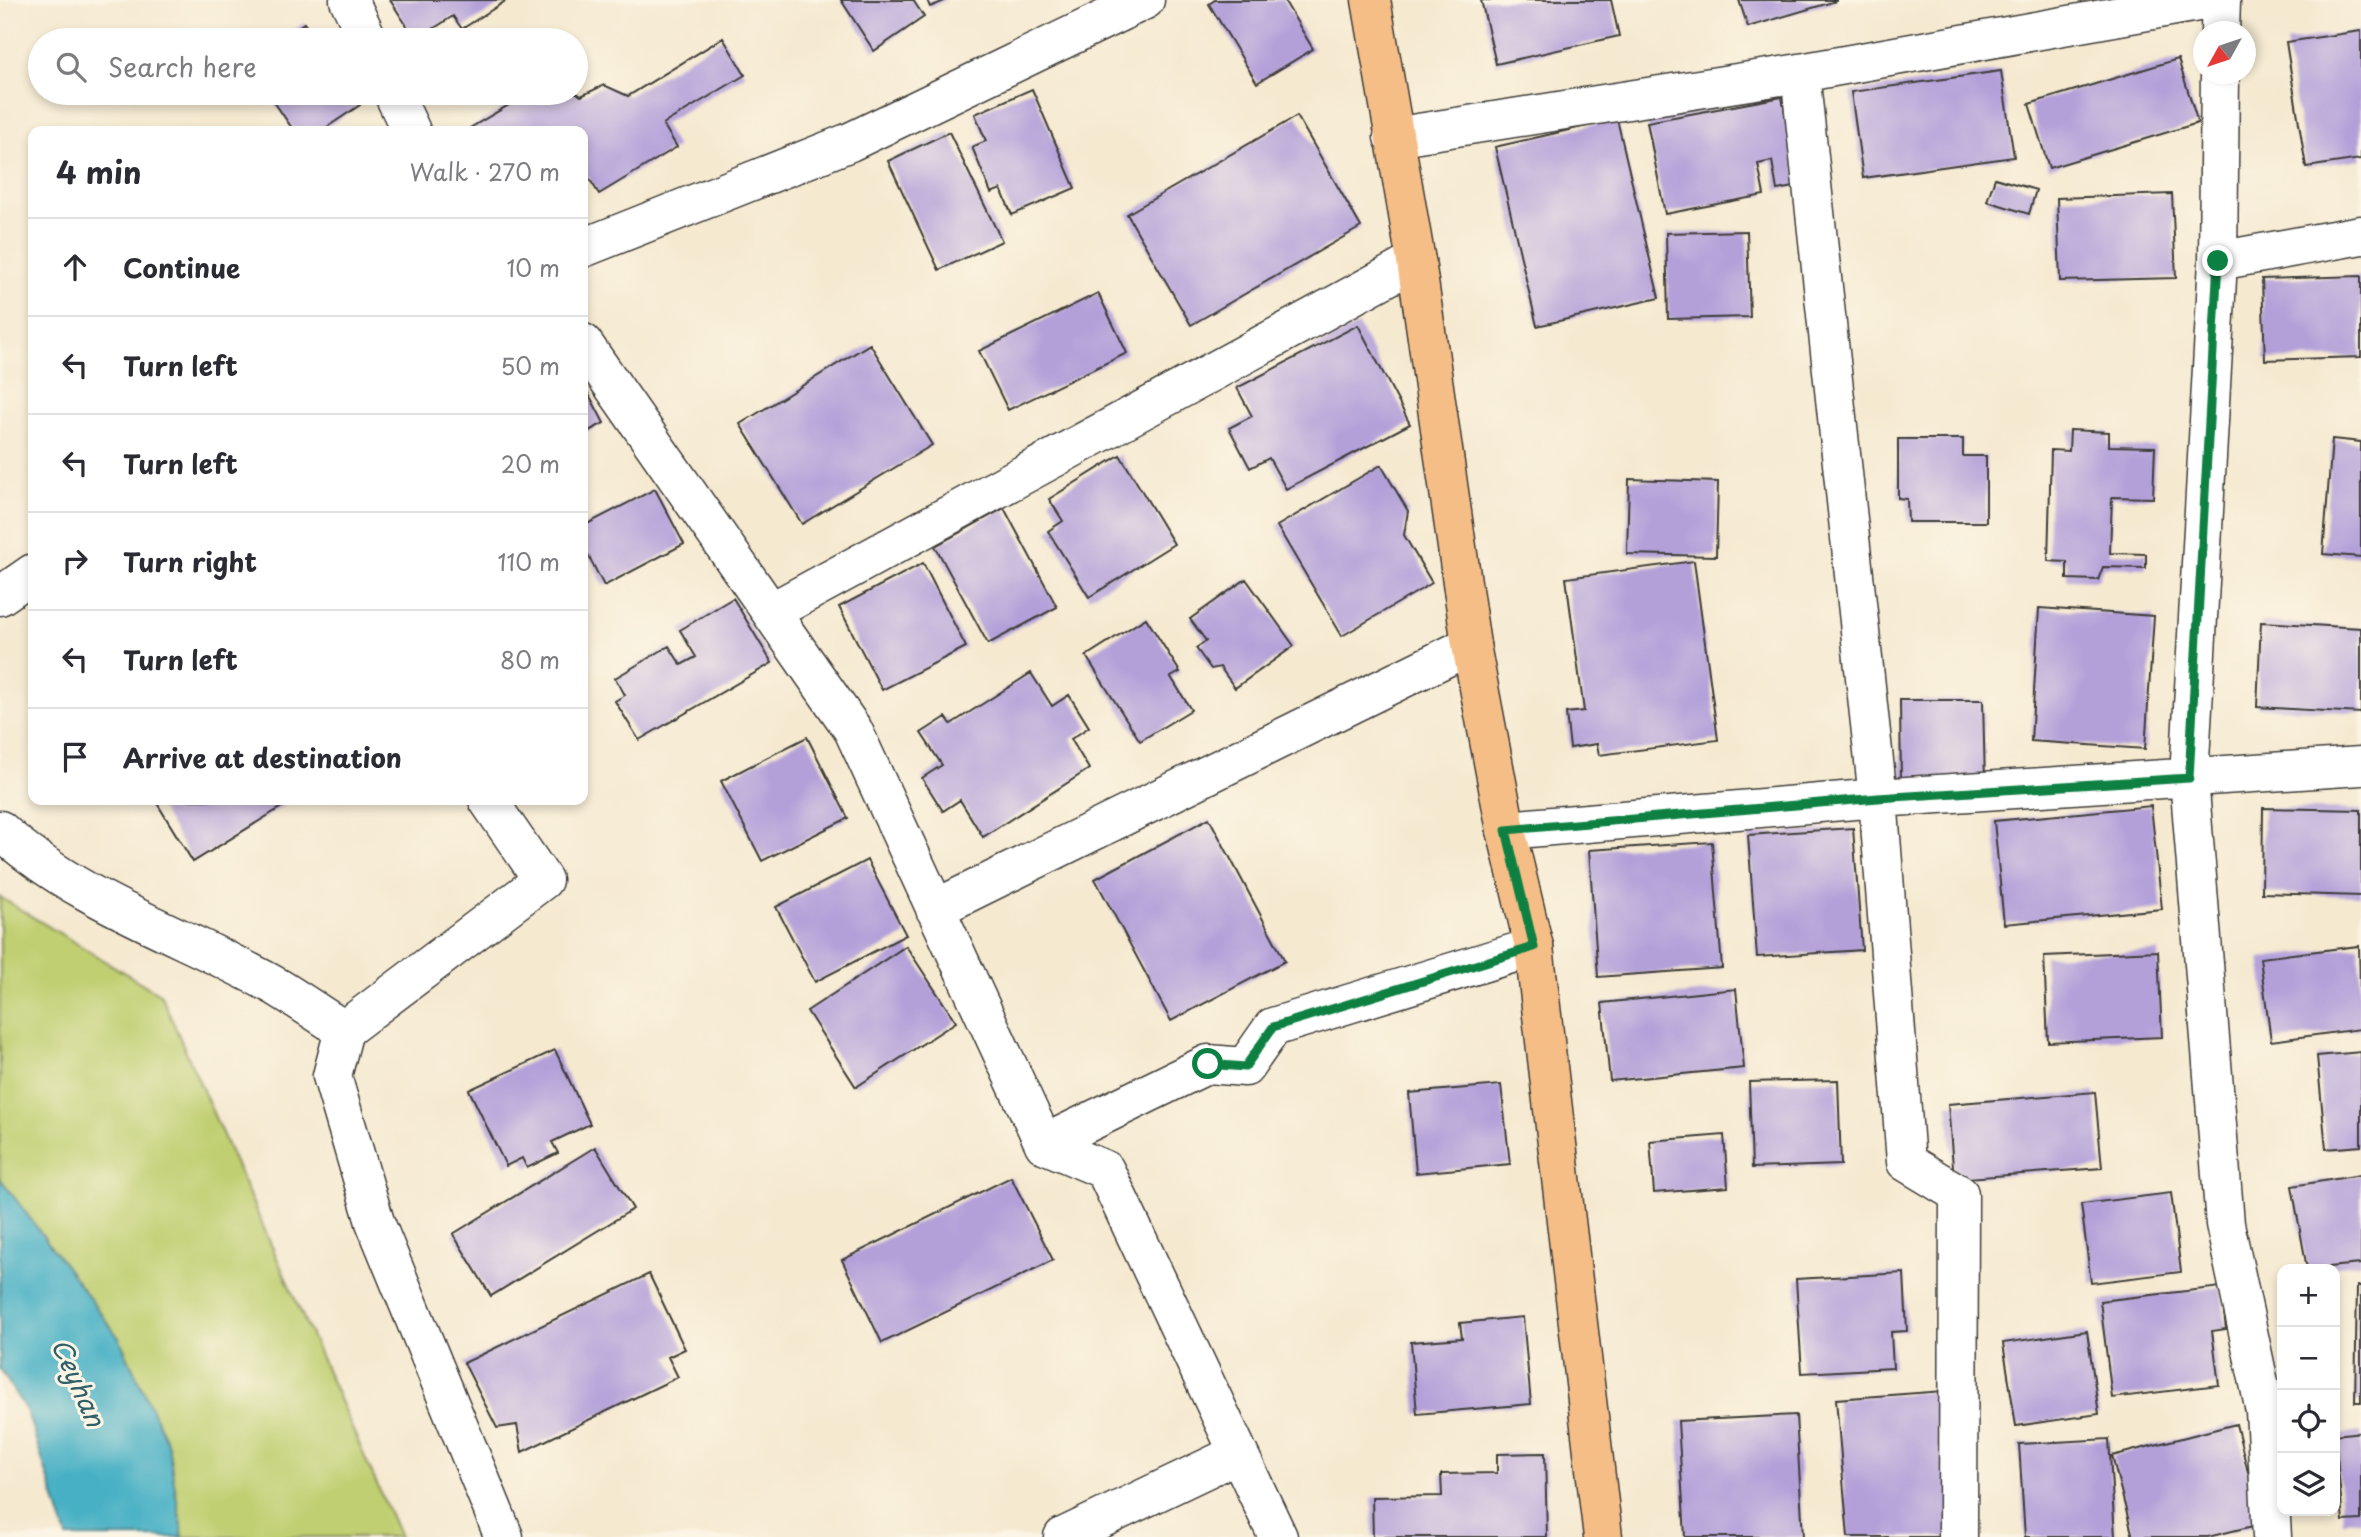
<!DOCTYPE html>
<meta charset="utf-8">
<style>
:root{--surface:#fff;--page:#f2f2f3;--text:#2b2b33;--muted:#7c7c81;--line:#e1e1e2}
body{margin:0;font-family:"Playpen Sans",sans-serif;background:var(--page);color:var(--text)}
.controls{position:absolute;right:21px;bottom:21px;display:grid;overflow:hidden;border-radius:14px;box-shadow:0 4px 10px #0003}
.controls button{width:63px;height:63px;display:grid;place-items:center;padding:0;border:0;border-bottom:2px solid var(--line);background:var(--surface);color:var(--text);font:35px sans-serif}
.compass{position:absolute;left:2193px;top:21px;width:63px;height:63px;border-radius:50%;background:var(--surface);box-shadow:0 4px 10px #0003;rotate:230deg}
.stop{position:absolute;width:21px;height:21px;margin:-16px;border:5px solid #0b8043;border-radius:50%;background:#fff}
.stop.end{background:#0b8043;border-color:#fff;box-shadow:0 2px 7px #0008}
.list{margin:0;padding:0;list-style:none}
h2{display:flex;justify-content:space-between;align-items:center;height:91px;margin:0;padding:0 28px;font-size:30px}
h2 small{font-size:23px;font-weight:400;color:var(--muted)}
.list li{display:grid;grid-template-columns:46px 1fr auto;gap:21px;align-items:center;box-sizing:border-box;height:98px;padding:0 28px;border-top:2px solid var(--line)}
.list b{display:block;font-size:26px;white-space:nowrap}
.list em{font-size:23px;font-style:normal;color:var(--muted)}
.icon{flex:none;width:38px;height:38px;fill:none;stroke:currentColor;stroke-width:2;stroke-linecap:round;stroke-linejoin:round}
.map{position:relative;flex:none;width:2361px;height:1537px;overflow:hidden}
.search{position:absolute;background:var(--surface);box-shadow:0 4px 10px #0003;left:28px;top:28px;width:560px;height:77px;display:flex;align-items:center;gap:18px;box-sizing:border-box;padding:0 24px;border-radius:38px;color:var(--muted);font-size:26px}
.panel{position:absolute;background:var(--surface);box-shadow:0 4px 10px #0003;left:28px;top:126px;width:560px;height:679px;border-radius:14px}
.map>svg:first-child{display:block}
.green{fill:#c0cf71;stroke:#6e7646;stroke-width:2}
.water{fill:#47b0c5;stroke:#326670;stroke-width:2}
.building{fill:#b3a0d9}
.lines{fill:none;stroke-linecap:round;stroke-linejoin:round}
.minor-casing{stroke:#3d3b37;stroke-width:41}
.major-casing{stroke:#3d3b37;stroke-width:41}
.minor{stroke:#fff;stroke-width:38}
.major{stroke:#f6be87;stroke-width:38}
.route{stroke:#0b8043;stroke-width:9}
.labels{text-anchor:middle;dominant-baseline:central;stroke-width:6;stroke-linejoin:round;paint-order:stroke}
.water-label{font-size:26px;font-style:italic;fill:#2f5f68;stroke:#fcf5e5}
</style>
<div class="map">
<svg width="2361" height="1537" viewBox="0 0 2361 1537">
<rect width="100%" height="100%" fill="#fcf5e5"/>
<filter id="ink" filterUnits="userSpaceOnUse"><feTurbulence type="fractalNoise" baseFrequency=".0143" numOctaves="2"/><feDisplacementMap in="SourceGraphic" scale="14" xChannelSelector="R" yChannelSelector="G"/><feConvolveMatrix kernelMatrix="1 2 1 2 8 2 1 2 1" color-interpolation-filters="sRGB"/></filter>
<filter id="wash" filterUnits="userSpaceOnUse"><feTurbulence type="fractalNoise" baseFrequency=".00686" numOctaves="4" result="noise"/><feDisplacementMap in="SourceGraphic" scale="28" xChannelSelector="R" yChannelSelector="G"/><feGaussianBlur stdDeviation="1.57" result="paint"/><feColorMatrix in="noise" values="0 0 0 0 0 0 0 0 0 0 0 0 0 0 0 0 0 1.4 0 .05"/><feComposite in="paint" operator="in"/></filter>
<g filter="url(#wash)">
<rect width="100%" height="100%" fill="#f5e9d0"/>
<path class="green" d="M0 897 161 995 400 1537H183L168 1445 119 1338 0 1178Z"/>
<path class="water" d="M0 1178 119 1338 168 1445 183 1537H67L27 1412 0 1369Z"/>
<g id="blocks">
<path class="building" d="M390 0H507L462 29 453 16 416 40Z
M841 0H913L924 17 874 51Z
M927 0H947L930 7Z
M1215 0H1284L1313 49 1257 83 1209 4Z
M1481 0H1611L1619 36 1496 64Z
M1739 0H1836V1L1748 27Z
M304 23 316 40H279Z
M2361 31V159L2306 167 2286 42Z
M723 38 745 75 663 124 677 147 599 194 587 175 583 177V131H472L470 128 529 93H577L581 96 604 85 628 96Z
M2178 59 2198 123 2049 168 2029 104Z
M2001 71 2014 157 1863 178 1851 92Z
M1032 89 1075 188 1012 215 1001 189 991 193 972 147 986 141 975 114Z
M268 93H352L360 105 321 131H294Z
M1782 97 1799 186 1777 190 1772 161 1758 164 1764 195 1665 214 1647 122Z
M1297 116 1361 227 1191 325 1127 214Z
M1617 119 1659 298 1537 326 1495 147Z
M949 132 1002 241 939 270 888 161Z
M1995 178 2036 190 2029 214 1987 201Z
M2172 194 2176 278 2060 281 2057 198Z
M1747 231 1750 317 1668 319 1666 233Z
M2361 276V357L2265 360 2262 279Z
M1098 293 1127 353 1008 410 979 351Z
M1358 325 1410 424 1286 489 1269 458 1250 468 1229 428 1252 416 1237 388Z
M870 344 932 445 802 524 740 424Z
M583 383 604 423 583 434Z
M2070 430 2109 432V446L2155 447 2153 498 2112 497 2110 553 2146 554V568L2103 567 2098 580 2067 579V562L2048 561 2051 450 2069 451Z
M1898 439H1963V456H1986V522H1908L1907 499 1898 498Z
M2332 439 2361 442V557L2323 554Z
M1120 455 1174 544 1089 597 1048 531 1063 521 1049 499Z
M1381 465 1408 511 1404 535 1432 583 1342 636 1277 526Z
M1629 479 1718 482 1716 556 1627 554Z
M655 489 684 544 604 586 583 545V526Z
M1004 508 1057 607 988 644 935 546Z
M1694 561 1718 740 1599 755 1597 744 1570 748 1566 713 1584 711 1566 578Z
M923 563 966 647 882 690 839 607Z
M1246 579 1294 646 1235 688 1220 667 1211 669 1196 648 1206 641 1190 619Z
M733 598 772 663 639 740 615 701 625 695 615 678 669 646 681 665 696 657 680 630Z
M2039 608 2154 616 2145 749 2031 741Z
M1146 618 1180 672 1171 677 1191 710 1140 741 1086 656Z
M2261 622 2361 628V713L2257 707Z
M1031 673 1052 706 1069 695 1089 727 1071 739 1089 769 983 837 960 800 943 811 922 778 942 765 921 733 946 717 951 724Z
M1900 700H1983L1985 783 1901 784Z
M807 737 848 818 762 861 721 781Z
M155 800H293L193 862Z
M2151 806 2162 909 2004 924 1994 821Z
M2263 808 2361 810V896L2262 893Z
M1209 818 1285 961 1171 1021 1095 879Z
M1853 828 1862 950 1757 957 1748 835Z
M1712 842 1722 968 1598 977 1589 850Z
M867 860 906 935 815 982 776 907Z
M906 946 956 1022 856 1087 807 1011Z
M2359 946 2361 1029 2271 1041 2260 958Z
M2158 951 2162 1037 2048 1042 2044 956Z
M1736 989 1744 1068 1610 1081 1602 1003Z
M555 1050 590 1124 552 1142 558 1153 527 1168 522 1158 506 1166 469 1090Z
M2361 1052V1146L2326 1149 2317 1056Z
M1838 1080 1841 1165 1752 1168 1749 1082Z
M1501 1085 1510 1164 1416 1173 1409 1093Z
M2095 1092 2102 1168 1954 1179 1948 1104Z
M1724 1135 1728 1187 1654 1193 1650 1141Z
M595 1147 633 1209 491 1296 453 1234Z
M2361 1175V1264L2307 1269 2292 1186Z
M1011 1177 1053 1260 882 1343 842 1260Z
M2171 1193 2181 1272 2091 1283 2081 1204Z
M1904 1273 1907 1331 1891 1332 1893 1368 1802 1373 1796 1279Z
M649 1274 685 1349 668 1357 678 1377 522 1452 517 1425 497 1428 464 1363Z
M2357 1286H2361V1402H2355Z
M2221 1287 2226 1329 2212 1331 2219 1385 2112 1398 2100 1301Z
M1523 1317 1531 1404 1417 1414 1411 1342 1462 1338 1460 1323Z
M2087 1331 2099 1414 2016 1426 2003 1343Z
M1944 1391 1956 1537H1848L1836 1399Z
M1796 1415 1803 1537H1685L1678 1421Z
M2236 1424 2261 1524 2208 1537H2133L2112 1456Z
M2361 1432V1520L2343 1521 2335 1435Z
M2109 1439 2115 1537H2025L2019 1444Z
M1545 1453 1547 1537H1373L1372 1497 1442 1496 1441 1474 1497 1473V1454Z"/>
</g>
</g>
<g filter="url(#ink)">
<use href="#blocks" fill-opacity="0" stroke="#3d3b37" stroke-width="2"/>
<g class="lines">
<g class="minor-casing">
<path id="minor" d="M349 0 368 40
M2220 32 2221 0
M1800 73 1878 798 1906 1162 1959 1194 1958 1537
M2220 74 2218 261 2189 778 2225 1224 2265 1411 2272 1537
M393 93 411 131
M1393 137 1800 73 2209 0
M583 248 850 142 1145 0
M2218 261 2361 235
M583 343 853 730 1044 1144 1105 1170 1278 1537
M0 596 33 573
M771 612 1416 261
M0 830C78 902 185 935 277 987 300 1001 322 1016 344 1030L332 1076 375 1222 504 1537
M1506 830 1878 798 2361 766
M935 909 1471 645
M344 1030 543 880 488 800
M1044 1144 1208 1064 1245 1067 1273 1027 1534 947
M1063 1537 1237 1454"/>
</g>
<g class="major-casing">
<path id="major" d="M1371 0 1416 261 1471 645 1506 830 1534 947 1603 1537"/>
</g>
<use href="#minor" class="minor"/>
<use href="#major" class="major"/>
</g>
</g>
<g class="lines" filter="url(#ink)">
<path class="route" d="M1208 1064 1245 1067 1273 1027 1534 947 1506 830 1878 798 2189 778 2218 261"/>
</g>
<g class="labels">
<g class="water-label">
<text transform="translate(79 1382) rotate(66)">Ceyhan</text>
</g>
</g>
</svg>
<div class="controls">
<button>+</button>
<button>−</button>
<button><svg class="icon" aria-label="locate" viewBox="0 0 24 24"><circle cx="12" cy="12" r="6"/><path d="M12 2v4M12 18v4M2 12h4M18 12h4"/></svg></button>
<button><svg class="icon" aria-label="layers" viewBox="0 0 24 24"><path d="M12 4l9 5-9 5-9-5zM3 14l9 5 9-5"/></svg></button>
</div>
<svg class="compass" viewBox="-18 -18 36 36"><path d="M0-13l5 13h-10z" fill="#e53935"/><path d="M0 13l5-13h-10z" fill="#7c7c81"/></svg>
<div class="stop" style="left:1208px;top:1064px"></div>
<div class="stop end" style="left:2218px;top:261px"></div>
<div class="search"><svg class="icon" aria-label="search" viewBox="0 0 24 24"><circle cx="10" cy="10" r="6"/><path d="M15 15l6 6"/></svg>Search here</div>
<section class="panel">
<h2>4 min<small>Walk · 270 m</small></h2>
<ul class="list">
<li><svg class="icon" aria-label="ahead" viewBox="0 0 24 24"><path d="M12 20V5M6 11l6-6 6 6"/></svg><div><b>Continue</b></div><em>10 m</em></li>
<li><svg class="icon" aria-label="left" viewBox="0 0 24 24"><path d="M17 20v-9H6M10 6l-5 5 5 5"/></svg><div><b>Turn left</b></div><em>50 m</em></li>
<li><svg class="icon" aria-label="left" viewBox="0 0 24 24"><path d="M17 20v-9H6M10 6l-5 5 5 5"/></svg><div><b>Turn left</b></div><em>20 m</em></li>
<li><svg class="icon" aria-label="right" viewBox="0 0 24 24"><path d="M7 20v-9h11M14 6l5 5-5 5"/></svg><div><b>Turn right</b></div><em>110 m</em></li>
<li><svg class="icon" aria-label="left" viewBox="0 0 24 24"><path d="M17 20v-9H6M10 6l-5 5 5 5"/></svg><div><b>Turn left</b></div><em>80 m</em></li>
<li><svg class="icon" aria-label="arrive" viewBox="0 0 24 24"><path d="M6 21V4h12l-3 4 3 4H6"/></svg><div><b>Arrive at destination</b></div></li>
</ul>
</section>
</div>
